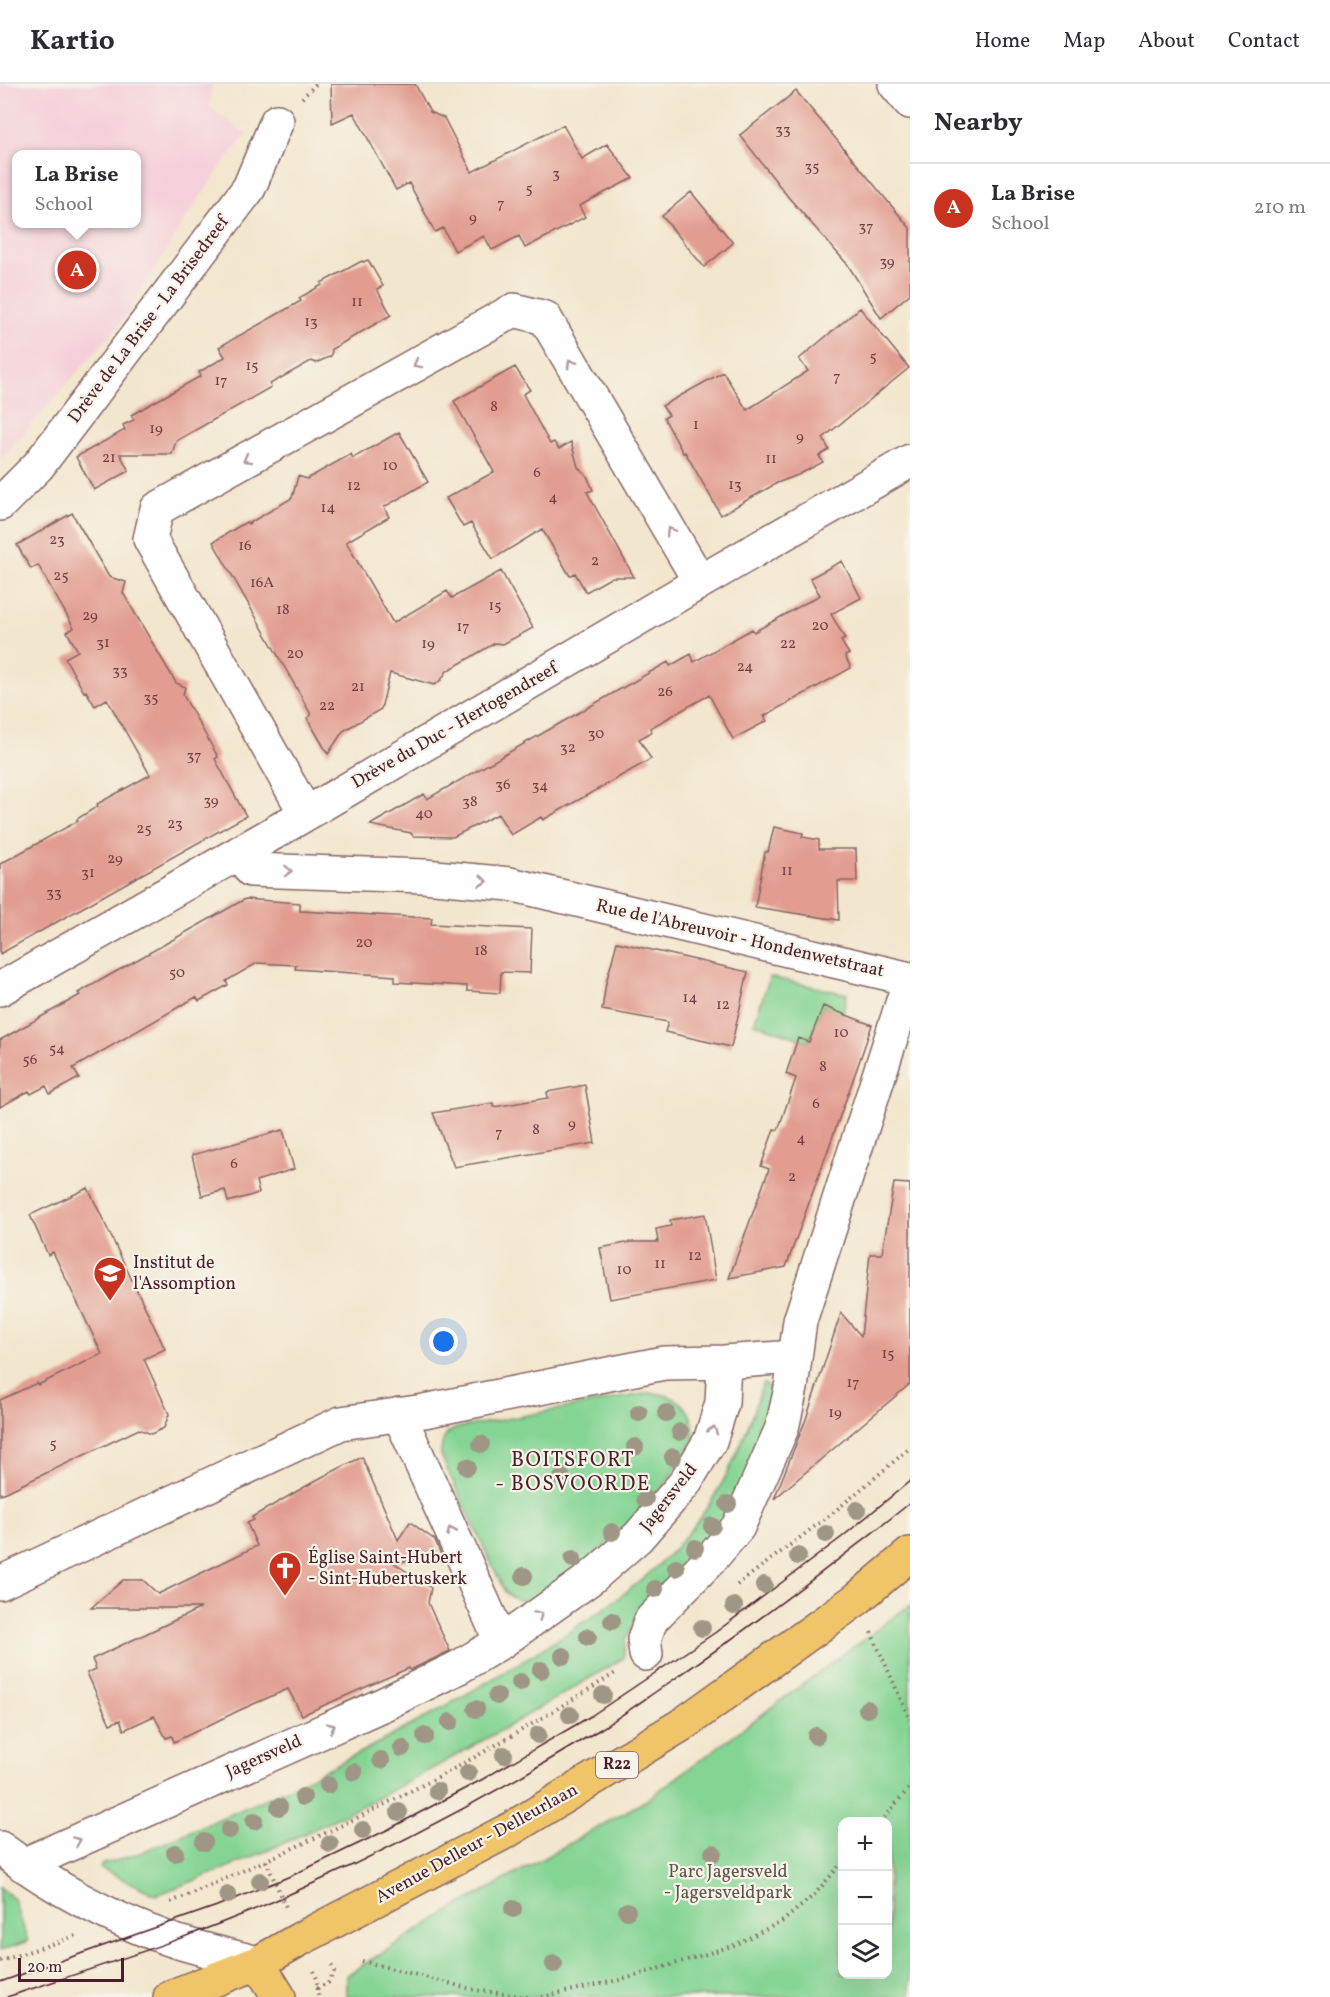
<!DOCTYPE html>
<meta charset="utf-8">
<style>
:root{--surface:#fff;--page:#f7f7f7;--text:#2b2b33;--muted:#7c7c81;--line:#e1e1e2;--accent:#c8321e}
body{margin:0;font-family:Vollkorn,serif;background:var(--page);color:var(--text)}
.controls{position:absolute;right:18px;bottom:18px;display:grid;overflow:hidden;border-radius:12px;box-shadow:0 6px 24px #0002}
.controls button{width:54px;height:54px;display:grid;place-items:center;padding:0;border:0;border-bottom:2px solid var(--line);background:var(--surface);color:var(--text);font:30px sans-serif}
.scale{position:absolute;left:18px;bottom:15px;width:106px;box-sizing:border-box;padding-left:6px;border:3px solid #4a1f2b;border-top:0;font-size:16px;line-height:21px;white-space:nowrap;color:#4a1f2b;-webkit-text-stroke:4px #f7f3e8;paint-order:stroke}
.you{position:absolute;left:444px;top:1258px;width:21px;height:21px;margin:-15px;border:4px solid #fff;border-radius:50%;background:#1a73e8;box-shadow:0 0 0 9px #1a73e833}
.badge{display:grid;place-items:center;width:39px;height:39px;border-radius:50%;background:var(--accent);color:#fff;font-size:20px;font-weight:700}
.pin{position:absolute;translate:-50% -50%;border:3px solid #fff;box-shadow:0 2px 6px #0006}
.popup{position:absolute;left:12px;top:66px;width:129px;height:78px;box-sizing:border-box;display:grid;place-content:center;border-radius:12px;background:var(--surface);filter:drop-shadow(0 2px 4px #0005);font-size:20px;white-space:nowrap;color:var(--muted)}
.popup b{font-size:22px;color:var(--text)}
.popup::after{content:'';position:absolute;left:50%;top:100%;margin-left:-12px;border:12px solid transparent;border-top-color:var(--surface)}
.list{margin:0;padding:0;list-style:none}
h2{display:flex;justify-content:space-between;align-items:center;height:78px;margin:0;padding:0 24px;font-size:26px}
h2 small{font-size:20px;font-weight:400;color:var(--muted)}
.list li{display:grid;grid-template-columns:39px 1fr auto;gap:18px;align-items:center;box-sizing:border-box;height:90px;padding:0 24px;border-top:2px solid var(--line)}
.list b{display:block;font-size:22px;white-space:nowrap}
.list p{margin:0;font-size:20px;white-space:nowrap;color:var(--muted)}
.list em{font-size:20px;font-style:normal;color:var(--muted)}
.icon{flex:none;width:33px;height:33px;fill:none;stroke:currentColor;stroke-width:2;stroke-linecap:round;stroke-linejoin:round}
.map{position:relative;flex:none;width:910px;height:1913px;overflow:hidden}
header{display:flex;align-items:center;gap:36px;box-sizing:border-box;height:84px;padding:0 30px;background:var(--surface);border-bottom:2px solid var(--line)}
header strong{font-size:28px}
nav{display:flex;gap:33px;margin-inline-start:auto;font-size:21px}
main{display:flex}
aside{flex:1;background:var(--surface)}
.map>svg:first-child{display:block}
.built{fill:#f5cfd9;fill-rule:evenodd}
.green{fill:#84d493;stroke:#677a5f;stroke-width:1.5;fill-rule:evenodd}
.building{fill:#e29c90}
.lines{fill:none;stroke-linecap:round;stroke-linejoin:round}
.minor-casing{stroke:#856564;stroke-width:36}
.major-casing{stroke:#856564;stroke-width:36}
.path{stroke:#856564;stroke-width:4;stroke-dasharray:1.5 4.5;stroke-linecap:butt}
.minor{stroke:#fff;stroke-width:33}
.major{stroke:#f0c469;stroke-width:33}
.tram{stroke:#4a1f2b;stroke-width:1.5}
.tree{fill:#9f9685}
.oneway{stroke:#ae9aa0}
.labels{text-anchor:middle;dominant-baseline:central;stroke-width:4.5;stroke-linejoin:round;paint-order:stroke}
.number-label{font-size:15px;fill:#703e44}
.shield{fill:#f7f3e8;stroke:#7e5f64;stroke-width:1.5}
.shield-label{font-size:16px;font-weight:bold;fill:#4a1f2b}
.street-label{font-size:18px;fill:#4a1f2b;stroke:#f7f3e8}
.poi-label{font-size:18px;fill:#4a1f2b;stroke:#f7f3e8;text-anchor:start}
.park-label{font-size:18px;fill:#5b554a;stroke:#f7f3e8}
.quarter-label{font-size:21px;letter-spacing:1.5px;fill:#4a1f2b;stroke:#f7f3e8}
</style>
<header>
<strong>Kartio</strong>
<nav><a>Home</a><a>Map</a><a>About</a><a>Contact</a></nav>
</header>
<main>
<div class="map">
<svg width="910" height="1913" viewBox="0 0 910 1913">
<rect width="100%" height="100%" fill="#f7f3e8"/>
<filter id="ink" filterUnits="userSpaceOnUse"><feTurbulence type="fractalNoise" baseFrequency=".0167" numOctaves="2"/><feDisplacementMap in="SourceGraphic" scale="12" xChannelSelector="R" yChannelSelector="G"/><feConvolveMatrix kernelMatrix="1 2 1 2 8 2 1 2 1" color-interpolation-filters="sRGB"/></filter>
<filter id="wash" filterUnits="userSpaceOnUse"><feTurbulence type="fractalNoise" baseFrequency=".008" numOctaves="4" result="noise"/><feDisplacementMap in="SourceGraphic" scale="24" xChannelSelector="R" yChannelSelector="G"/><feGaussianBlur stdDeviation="1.35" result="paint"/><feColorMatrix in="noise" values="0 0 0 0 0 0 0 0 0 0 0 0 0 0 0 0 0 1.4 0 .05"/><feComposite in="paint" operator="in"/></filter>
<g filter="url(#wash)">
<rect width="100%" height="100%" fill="#f3e6ce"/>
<path class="built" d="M0 0H212L209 23 247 50 225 77 186 134 122 238 0 375ZM17 70H137V140H17Z"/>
<path class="green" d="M770 893 847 910 843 930 823 922 809 958 754 939Z
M763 1299 769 1303 773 1330 741 1419 632 1543 626 1554 623 1574C473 1665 322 1752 156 1811L100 1784 102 1780C136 1774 179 1751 212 1738 319 1693 422 1638 521 1578 571 1547 635 1508 674 1465 721 1415 742 1364 763 1299Z
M648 1309C679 1309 697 1326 693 1357L652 1421 591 1475 535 1514C523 1517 514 1517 505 1508L441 1372C441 1358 443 1350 457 1344Z
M910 1521V1913H347V1891L444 1830 645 1717ZM842 1738H888V1890H842Z
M0 1803 14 1815 28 1857 0 1867Z"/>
<g id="blocks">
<path class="building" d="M331 0H415L430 28 444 34 472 88 563 41 582 75 607 60 633 94 579 122 585 133 525 164 519 152 492 166 484 152 455 167 443 144 435 148 409 99 396 106 354 29 332 39Z
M796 7 910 144V210L881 234 848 181 789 114 740 51Z
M691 108 733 159 704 183 662 132Z
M368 176 383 202 377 205 391 231 332 265 331 272 316 279 311 277 270 300 271 303 176 357 172 370H120L129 387 94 406 76 373 125 346 123 341 134 336 131 331 201 292 199 288 225 273 219 263 301 217 299 214 322 201 321 199 362 177 363 178Z
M860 224 909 284 823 354 829 366 819 372 823 378 798 391 777 399 721 431 685 368 683 369 664 334 669 331 662 322 723 288 747 326 808 287 799 275Z
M515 283 530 306 523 310 550 360 554 358 559 365 571 358 578 383 587 392 593 406 587 408 634 493H612L586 508 575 489 570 492 542 445 493 475 471 439 463 443 446 414 494 388 454 317Z
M399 348 428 398 384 423 389 433 346 458 393 539 447 507 452 514 501 487 533 544 503 560 495 559 447 587 441 596 434 601 390 589 381 625 343 647 328 670 307 634 311 631 301 612 213 458 246 438 248 440 292 414 298 392 307 395 351 370 353 374Z
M72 429 109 493 126 498 123 509 176 599 185 603 183 611 218 673 215 675 246 732 0 870V780L78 737 77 735 98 722 97 720 150 691 107 615 95 622 86 607 84 608 65 574 78 567 67 548 74 544 38 481 31 485 17 461Z
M842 477 861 514 831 530 845 555 841 557 849 570 845 572 851 584 764 632 767 637 733 655 709 611 650 644 652 648 639 655 651 675 543 736 541 733 511 751 498 730 453 753 413 752 411 749 370 741 424 710 427 715 668 578 670 582 691 570 694 578 752 545 754 548 820 511 810 494Z
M774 743 803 749 802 753 819 756V765H856L857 797H838L839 836 755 823 765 768H768Z
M245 815 300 819V827L432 834 431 840 532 845 530 889 501 888 500 909 467 907V902L395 898V892L295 885 296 881 257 879 226 897 228 901 199 917 196 913 73 984 79 994 50 1010 46 1002 31 1010 29 1007 0 1023V956L80 911 78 909Z
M617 858 748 888 731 963 665 948 668 938 602 926 606 899Z
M823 922 872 941 854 993 786 1183 729 1194 769 1085 761 1082 774 1045 778 1046 796 994 786 990 798 954 809 958Z
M585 1001 595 1059 454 1083 433 1029 493 1019 494 1023 548 1014 547 1008Z
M283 1046 294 1085 256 1097 259 1109 228 1118 225 1106 202 1112 192 1071Z
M894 1099 910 1100V1300L774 1415 806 1335 841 1229 861 1252 870 1170H882Z
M88 1104 165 1265 144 1275 169 1330 164 1344 151 1350 139 1345 0 1411V1316L37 1299 38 1301 102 1270 53 1168 48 1171 30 1131Z
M705 1130 716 1196 610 1215 600 1164 631 1158H658L656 1145 671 1142 670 1136Z
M362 1373 398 1456 410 1438 435 1456 441 1471 394 1479 431 1504 428 1519 450 1567 410 1586 409 1584 302 1631 288 1605 240 1626 174 1658 172 1652 166 1654 154 1632 124 1646 120 1636 110 1640 87 1589 96 1585 92 1575 201 1524H91L123 1496H143L158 1510 257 1462 247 1439 254 1436 252 1433 322 1393Z"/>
</g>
</g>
<g filter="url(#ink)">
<use href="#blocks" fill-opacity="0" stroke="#856564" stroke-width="1.5"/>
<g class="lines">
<g class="minor-casing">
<path id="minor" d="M895 0 910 18
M0 420 38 382 249 104 277 37
M306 730 150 455 157 425 514 226 545 234 700 498
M240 768 251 786 424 792 510 800 910 895 800 1237 791 1304 782 1344 738 1443 711 1475 651 1536 644 1555 646 1570
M0 905 265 754 700 498 910 377
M724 1278 794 1273
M399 1330 501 1558
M0 1499 341 1339 424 1327 664 1279 724 1278 722 1319 710 1357 684 1400 638 1453 591 1494 501 1558 459 1583 384 1620 23 1781
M0 1764C51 1802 109 1834 169 1855 198 1865 228 1871 258 1879"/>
</g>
<g class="major-casing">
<path id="major" d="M258 1879 279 1913
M170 1913 258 1879 300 1855 509 1746 683 1640 857 1515 910 1470"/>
</g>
<path class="path" d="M302 14 316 0
M737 1501 834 1428 910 1364
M871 1548 910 1636
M880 1738 910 1703
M266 1777 286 1823
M171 1818C253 1783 335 1746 415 1705 484 1670 551 1629 617 1588
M0 1877 76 1852
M362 1877 475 1906 528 1913
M314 1887 317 1895 318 1913
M317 1904 328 1899 334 1888 330 1878
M542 1913 628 1894 732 1862 783 1837 814 1811 842 1779"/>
<use href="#minor" class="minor"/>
<use href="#major" class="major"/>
<path class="tram" d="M0 1898 217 1822 293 1791 389 1745 483 1695 591 1632 716 1548 842 1453 910 1397
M7 1913C106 1880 206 1849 301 1805 403 1759 503 1705 599 1646 621 1632 642 1617 664 1602 749 1545 830 1483 910 1419"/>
</g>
<g class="tree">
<circle cx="639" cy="1329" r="9"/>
<circle cx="666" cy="1329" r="9"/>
<circle cx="680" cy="1348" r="9"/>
<circle cx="481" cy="1360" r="9"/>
<circle cx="635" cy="1363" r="9"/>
<circle cx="673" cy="1373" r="9"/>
<circle cx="467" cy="1383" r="9"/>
<circle cx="562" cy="1394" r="9"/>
<circle cx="645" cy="1415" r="9"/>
<circle cx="728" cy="1420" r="9"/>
<circle cx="857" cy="1426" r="9"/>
<circle cx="712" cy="1442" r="9"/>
<circle cx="612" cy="1448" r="9"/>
<circle cx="826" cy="1450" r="9"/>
<circle cx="695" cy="1464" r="9"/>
<circle cx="798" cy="1472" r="9"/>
<circle cx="573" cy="1475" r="9"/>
<circle cx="676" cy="1484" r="9"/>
<circle cx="524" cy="1492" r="9"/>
<circle cx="764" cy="1501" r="9"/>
<circle cx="655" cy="1505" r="9"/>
<circle cx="734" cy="1522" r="9"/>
<circle cx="612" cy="1537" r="9"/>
<circle cx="702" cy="1544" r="9"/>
<circle cx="588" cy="1553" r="9"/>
<circle cx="563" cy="1572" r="9"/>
<circle cx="541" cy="1586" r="9"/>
<circle cx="520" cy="1598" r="9"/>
<circle cx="603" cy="1611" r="9"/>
<circle cx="497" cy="1612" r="9"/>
<circle cx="476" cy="1625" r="9"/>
<circle cx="867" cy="1625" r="9"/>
<circle cx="570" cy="1631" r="9"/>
<circle cx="450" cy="1638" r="9"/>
<circle cx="538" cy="1651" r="9"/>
<circle cx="425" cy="1652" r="9"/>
<circle cx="816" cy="1652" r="9"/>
<circle cx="402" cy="1664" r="9"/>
<circle cx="504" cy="1671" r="9"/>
<circle cx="381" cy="1676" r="9"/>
<circle cx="354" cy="1688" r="9"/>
<circle cx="468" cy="1689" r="9"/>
<circle cx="328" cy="1701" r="9"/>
<circle cx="437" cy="1707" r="9"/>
<circle cx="303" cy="1713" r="9"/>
<circle cx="279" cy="1723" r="9"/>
<circle cx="399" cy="1728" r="9"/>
<circle cx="254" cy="1737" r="9"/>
<circle cx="229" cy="1746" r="9"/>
<circle cx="363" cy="1746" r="9"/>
<circle cx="204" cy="1758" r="9"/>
<circle cx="330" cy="1760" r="9"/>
<circle cx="175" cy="1769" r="9"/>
<circle cx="713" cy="1769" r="9"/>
<circle cx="260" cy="1797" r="9"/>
<circle cx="228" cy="1811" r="9"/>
<circle cx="513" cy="1825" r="9"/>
<circle cx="627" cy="1827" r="9"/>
<circle cx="554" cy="1880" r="9"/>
</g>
<defs><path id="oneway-chevron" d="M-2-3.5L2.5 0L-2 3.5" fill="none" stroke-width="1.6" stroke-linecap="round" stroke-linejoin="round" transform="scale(1.5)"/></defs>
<g class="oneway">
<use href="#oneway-chevron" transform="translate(571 279) rotate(-121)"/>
<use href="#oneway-chevron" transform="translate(417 280) rotate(151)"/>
<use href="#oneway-chevron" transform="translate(247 375) rotate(151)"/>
<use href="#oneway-chevron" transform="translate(670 447) rotate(-121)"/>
<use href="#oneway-chevron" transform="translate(288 787) rotate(2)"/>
<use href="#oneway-chevron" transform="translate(483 797) rotate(6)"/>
<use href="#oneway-chevron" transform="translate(713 1346) rotate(-73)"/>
<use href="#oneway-chevron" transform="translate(451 1447) rotate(-114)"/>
<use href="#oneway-chevron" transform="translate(539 1531) rotate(-35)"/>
<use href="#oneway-chevron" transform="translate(331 1643) rotate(-24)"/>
<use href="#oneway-chevron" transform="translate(77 1757) rotate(-24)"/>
</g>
</g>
<defs>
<g id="school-pin" transform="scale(1.725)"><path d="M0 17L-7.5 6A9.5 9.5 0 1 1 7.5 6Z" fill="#c8321e" stroke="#f7f3e8"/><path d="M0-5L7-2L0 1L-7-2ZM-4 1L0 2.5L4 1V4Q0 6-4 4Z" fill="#fff"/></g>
<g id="church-pin" transform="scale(1.725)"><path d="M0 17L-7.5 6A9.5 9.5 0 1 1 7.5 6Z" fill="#c8321e" stroke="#f7f3e8"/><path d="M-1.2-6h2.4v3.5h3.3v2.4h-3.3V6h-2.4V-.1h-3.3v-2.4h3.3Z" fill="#fff"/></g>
</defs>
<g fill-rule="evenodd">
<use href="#school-pin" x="110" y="1189"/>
<use href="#church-pin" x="285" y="1484"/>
</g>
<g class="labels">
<g class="number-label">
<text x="783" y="46">33</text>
<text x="812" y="83">35</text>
<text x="556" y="90">3</text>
<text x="529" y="105">5</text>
<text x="501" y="120">7</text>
<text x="473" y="134">9</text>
<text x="866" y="143">37</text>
<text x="887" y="178">39</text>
<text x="357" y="218">11</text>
<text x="311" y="238">13</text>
<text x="873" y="273">5</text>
<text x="252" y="282">15</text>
<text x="837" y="293">7</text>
<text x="221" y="297">17</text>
<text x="494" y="323">8</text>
<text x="696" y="341">1</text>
<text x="156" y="345">19</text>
<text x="800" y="353">9</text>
<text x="109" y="374">21</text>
<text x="771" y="375">11</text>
<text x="390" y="382">10</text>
<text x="537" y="389">6</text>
<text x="735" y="401">13</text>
<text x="354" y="402">12</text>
<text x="553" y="414">4</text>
<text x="328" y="424">14</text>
<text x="57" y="456">23</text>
<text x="245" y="462">16</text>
<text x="595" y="477">2</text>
<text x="61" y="492">25</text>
<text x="262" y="499">16A</text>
<text x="495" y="522">15</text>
<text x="283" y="526">18</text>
<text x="90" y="532">29</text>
<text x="820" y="542">20</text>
<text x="463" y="543">17</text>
<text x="103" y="559">31</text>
<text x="428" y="560">19</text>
<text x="788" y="560">22</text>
<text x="295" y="570">20</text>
<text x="745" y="583">24</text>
<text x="120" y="587">33</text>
<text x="358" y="603">21</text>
<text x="665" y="608">26</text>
<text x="151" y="614">35</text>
<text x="327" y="622">22</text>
<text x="596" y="650">30</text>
<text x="568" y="664">32</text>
<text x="194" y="672">37</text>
<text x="503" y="701">36</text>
<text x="540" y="702">34</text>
<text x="211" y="717">39</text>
<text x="470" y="718">38</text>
<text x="424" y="730">40</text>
<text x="175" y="740">23</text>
<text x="144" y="745">25</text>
<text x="115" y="775">29</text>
<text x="787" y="787">11</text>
<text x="88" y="789">31</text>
<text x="54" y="809">33</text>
<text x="364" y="859">20</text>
<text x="481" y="867">18</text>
<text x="177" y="889">50</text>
<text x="690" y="914">14</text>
<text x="723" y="921">12</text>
<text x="841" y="949">10</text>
<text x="57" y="965">54</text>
<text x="30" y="976">56</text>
<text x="823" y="983">8</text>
<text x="816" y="1020">6</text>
<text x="572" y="1040">9</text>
<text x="536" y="1046">8</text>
<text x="499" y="1049">7</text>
<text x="801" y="1055">4</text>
<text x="234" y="1080">6</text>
<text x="792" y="1093">2</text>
<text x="695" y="1172">12</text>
<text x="660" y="1180">11</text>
<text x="624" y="1186">10</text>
<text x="888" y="1270">15</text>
<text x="853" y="1299">17</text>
<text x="835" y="1329">19</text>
<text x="53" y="1360">5</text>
</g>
<rect class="shield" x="596" y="1668" width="42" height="26" rx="4.5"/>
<g class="shield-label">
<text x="617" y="1681">R22</text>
</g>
<g class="street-label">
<text transform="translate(149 236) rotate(-53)">Drève de La Brise - La Brisedreef</text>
<text transform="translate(455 642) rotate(-30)">Drève du Duc - Hertogendreef</text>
<text transform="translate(740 855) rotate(13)">Rue de l'Abreuvoir - Hondenwetstraat</text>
<text transform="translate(669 1414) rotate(-52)">Jagersveld</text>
<text transform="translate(264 1673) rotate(-24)">Jagersveld</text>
<text transform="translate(477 1760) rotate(-29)">Avenue Delleur - Delleurlaan</text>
</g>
<g class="poi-label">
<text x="133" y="1179">Institut de<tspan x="133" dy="21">l'Assomption</tspan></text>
<text x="308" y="1474">Église Saint-Hubert<tspan x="308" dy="21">- Sint-Hubertuskerk</tspan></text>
</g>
<g class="park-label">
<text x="728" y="1788">Parc Jagersveld<tspan x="728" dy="21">- Jagersveldpark</tspan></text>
</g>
<g class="quarter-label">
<text x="573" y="1376">BOITSFORT<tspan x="573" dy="24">- BOSVOORDE</tspan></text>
</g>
</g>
</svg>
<div class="controls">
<button>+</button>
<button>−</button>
<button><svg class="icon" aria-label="layers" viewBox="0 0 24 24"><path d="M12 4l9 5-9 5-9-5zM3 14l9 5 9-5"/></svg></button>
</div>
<div class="scale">20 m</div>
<div class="you"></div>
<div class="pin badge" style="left:77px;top:186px">A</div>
<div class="popup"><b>La Brise</b>School</div>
</div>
<aside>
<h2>Nearby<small></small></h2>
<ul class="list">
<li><span class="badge">A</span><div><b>La Brise</b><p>School</p></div><em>210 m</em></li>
</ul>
</aside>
</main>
